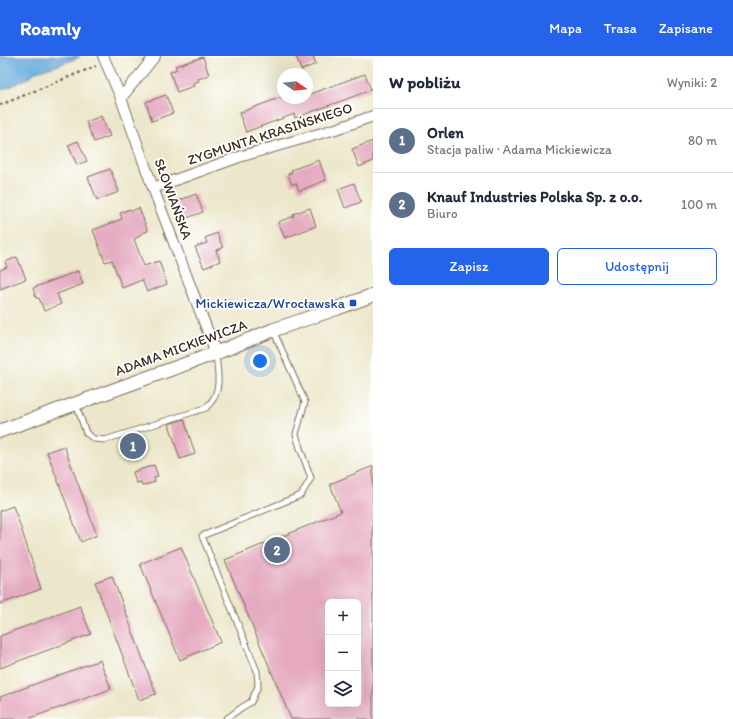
<!DOCTYPE html>
<html lang="pl">
<meta charset="utf-8">
<style>
:root{--surface:#fff;--page:#f2f2f3;--text:#1f2937;--muted:#747a83;--line:#e0e1e3;--accent:#2563eb}
body{margin:0;font-family:Itim,sans-serif;background:var(--page);color:var(--text)}
.controls{position:absolute;right:12px;bottom:12px;display:grid;overflow:hidden;border-radius:6px;box-shadow:0 4px 16px #0002}
.controls button{width:36px;height:36px;display:grid;place-items:center;padding:0;border:0;border-bottom:1px solid var(--line);background:var(--surface);color:var(--text);font:20px sans-serif}
.compass{position:absolute;left:277px;top:12px;width:36px;height:36px;border-radius:50%;background:var(--surface);box-shadow:0 4px 16px #0002;rotate:104deg}
.you{position:absolute;left:260px;top:305px;width:14px;height:14px;margin:-10px;border:3px solid #fff;border-radius:50%;background:#1a73e8;box-shadow:0 0 0 6px #1a73e833}
.badge{display:grid;place-items:center;width:26px;height:26px;border-radius:50%;background:var(--accent);color:#fff;font-size:13px;font-weight:700}
.pin{position:absolute;translate:-50% -50%;border:2px solid #fff;box-shadow:0 1px 4px #0006}
.list{margin:0;padding:0;list-style:none}
h2{display:flex;justify-content:space-between;align-items:center;height:52px;margin:0;padding:0 16px;font-size:17px}
h2 small{font-size:13px;font-weight:400;color:var(--muted)}
.list li{display:grid;grid-template-columns:26px 1fr auto;gap:12px;align-items:center;box-sizing:border-box;height:64px;padding:0 16px;border-top:1px solid var(--line)}
.list b{display:block;font-size:15px;white-space:nowrap}
.list p{margin:0;font-size:13px;white-space:nowrap;color:var(--muted)}
.list em{font-size:13px;font-style:normal;color:var(--muted)}
.actions{display:flex;gap:8px;padding:12px 16px}
.actions a{flex:1;padding:9px 0;border:1px solid var(--accent);border-radius:6px;text-align:center;font-size:14px;color:var(--accent)}
.actions .main{background:var(--accent);color:#fff}
.icon{flex:none;width:22px;height:22px;fill:none;stroke:currentColor;stroke-width:2;stroke-linecap:round;stroke-linejoin:round}
.map{position:relative;flex:none;width:373px;height:663px;overflow:hidden}
header{display:flex;align-items:center;gap:24px;box-sizing:border-box;height:56px;padding:0 20px;background:var(--accent);color:#fff}
header strong{font-size:19px}
nav{display:flex;gap:22px;margin-inline-start:auto;font-size:14px}
main{display:flex}
aside{flex:1;background:var(--surface)}
.map>svg:first-child{display:block}
.water{fill:#66abdc;stroke:#506a7d}
.building{fill:#e5aac0;fill-rule:evenodd}
.lines{fill:none;stroke-linecap:round;stroke-linejoin:round}
.service-casing{stroke:#796c5a;stroke-width:7}
.minor-casing{stroke:#796c5a;stroke-width:12}
.tertiary-casing{stroke:#796c5a;stroke-width:15}
.path{stroke:#796c5a;stroke-width:2.5;stroke-dasharray:3 3;stroke-linecap:butt}
.service{stroke:#fff;stroke-width:5}
.minor{stroke:#fff;stroke-width:10}
.tertiary{stroke:#fff;stroke-width:13}
.transit-dot{fill:#1a4fb4;stroke:#fff;stroke-width:1.5}
.labels{text-anchor:middle;dominant-baseline:central;stroke-width:3.5;stroke-linejoin:round;paint-order:stroke}
.street-label{font-size:14px;fill:#3b2a1e;stroke:#fff}
.transit-label{font-size:14px;fill:#164399;stroke:#fff;text-anchor:end}
</style>
<header>
<strong>Roamly</strong>
<nav><a>Mapa</a><a>Trasa</a><a>Zapisane</a></nav>
</header>
<main>
<div class="map">
<svg width="373" height="663" viewBox="0 0 373 663">
<rect width="100%" height="100%" fill="#fff"/>
<filter id="ink" filterUnits="userSpaceOnUse"><feTurbulence type="fractalNoise" baseFrequency=".025" numOctaves="2"/><feDisplacementMap in="SourceGraphic" scale="8" xChannelSelector="R" yChannelSelector="G"/><feConvolveMatrix kernelMatrix="1 2 1 2 8 2 1 2 1" color-interpolation-filters="sRGB"/></filter>
<filter id="wash" filterUnits="userSpaceOnUse"><feTurbulence type="fractalNoise" baseFrequency=".012" numOctaves="4" result="noise"/><feDisplacementMap in="SourceGraphic" scale="16" xChannelSelector="R" yChannelSelector="G"/><feGaussianBlur stdDeviation="0.9" result="paint"/><feColorMatrix in="noise" values="0 0 0 0 0 0 0 0 0 0 0 0 0 0 0 0 0 1.4 0 .05"/><feComposite in="paint" operator="in"/></filter>
<g filter="url(#wash)">
<rect width="100%" height="100%" fill="#ece7ca"/>
<path class="water" d="M0 0H79L80 1 59 9 33 17 32 20 10 31 0 34Z"/>
<g id="blocks">
<path class="building" d="M296 0H313L316 8 301 14Z
M203 1 209 19 198 23 199 25 193 27 194 30 177 36 170 16 177 13 175 10Z
M365 18 371 34 295 62 294 58 246 76 239 57 279 42H307V39Z
M166 39 173 57 152 65 146 46Z
M101 60 110 80 94 86 86 66Z
M78 85 87 105 77 109 68 89Z
M373 85V105L359 111 352 93Z
M319 104 326 124 299 135 296 127 292 129 288 118 292 116 291 114Z
M110 113 119 136 97 144 88 121Z
M354 127 361 146 345 152 338 133Z
M196 138 203 156 184 163 177 145Z
M139 152 148 175 140 178V180L134 183 144 210 159 205 167 228 147 236 142 224 122 232 112 204 105 206 93 174 122 163 120 157 130 153 131 155Z
M310 152 316 170 285 182 278 166 294 160 293 158Z
M217 177 223 192 216 194 220 205 204 212 195 191 207 187 205 182Z
M17 201 26 223 0 233V214L7 211 5 206Z
M78 215 83 228 57 238 61 248 44 255 39 242H36L33 232Z
M184 363 195 398 180 403 169 368Z
M64 390 97 479 81 486 47 396Z
M154 409 158 420 154 422 155 426 142 430 141 426 136 427 133 416Z
M373 410V663H291L225 504 341 456 330 428ZM328 546H358V648H328Z
M13 450 21 472 41 533 0 548V455Z
M181 491 221 586 180 604 140 508Z
M112 520 156 638 139 644 95 526Z
M80 550 91 578 0 612V580Z
M100 604 111 633 28 663H0V641Z"/>
</g>
</g>
<g filter="url(#ink)">
<use href="#blocks" fill-opacity="0" stroke="#796c5a" stroke-width="1"/>
<g class="lines">
<g class="service-casing">
<path id="service" d="M76 348 86 377 94 383 105 384 206 352C208 349 211 347 212 345 222 331 217 313 216 298
M226 663 241 652 251 646 258 630 257 615 202 480 301 439 311 422 300 392 296 378 305 346 273 274"/>
</g>
<g class="minor-casing">
<path id="minor" d="M103 0 121 42 153 132 216 297
M121 42 155 0
M153 132 239 101 339 72 373 60"/>
</g>
<g class="tertiary-casing">
<path id="tertiary" d="M0 375 216 297 273 274 338 252 373 239"/>
</g>
<path class="path" d="M0 49 96 10"/>
<use href="#service" class="service"/>
<use href="#minor" class="minor"/>
<use href="#tertiary" class="tertiary"/>
</g>
</g>
<rect class="transit-dot" x="349" y="243" width="8" height="8" rx="2"/>
<g class="labels">
<g class="street-label">
<text transform="translate(270 78) rotate(-18)">ZYGMUNTA KRASIŃSKIEGO</text>
<text transform="translate(173 143) rotate(70)">SŁOWIAŃSKA</text>
<text transform="translate(181 292) rotate(-20)">ADAMA MICKIEWICZA</text>
</g>
<g class="transit-label">
<text x="345" y="247">Mickiewicza/Wrocławska</text>
</g>
</g>
</svg>
<div class="controls">
<button>+</button>
<button>−</button>
<button><svg class="icon" aria-label="layers" viewBox="0 0 24 24"><path d="M12 4l9 5-9 5-9-5zM3 14l9 5 9-5"/></svg></button>
</div>
<svg class="compass" viewBox="-18 -18 36 36"><path d="M0-13l5 13h-10z" fill="#e53935"/><path d="M0 13l5-13h-10z" fill="#747a83"/></svg>
<div class="you"></div>
<div class="pin badge" style="left:133px;top:390px;background:#5c6f8a">1</div>
<div class="pin badge" style="left:277px;top:494px;background:#5c6f8a">2</div>
</div>
<aside>
<h2>W pobliżu<small>Wyniki: 2</small></h2>
<ul class="list">
<li><span class="badge" style="background:#5c6f8a">1</span><div><b>Orlen</b><p>Stacja paliw · Adama Mickiewicza</p></div><em>80 m</em></li>
<li><span class="badge" style="background:#5c6f8a">2</span><div><b>Knauf Industries Polska Sp. z o.o.</b><p>Biuro</p></div><em>100 m</em></li>
</ul>
<div class="actions"><a class="main">Zapisz</a><a>Udostępnij</a></div>
</aside>
</main>
